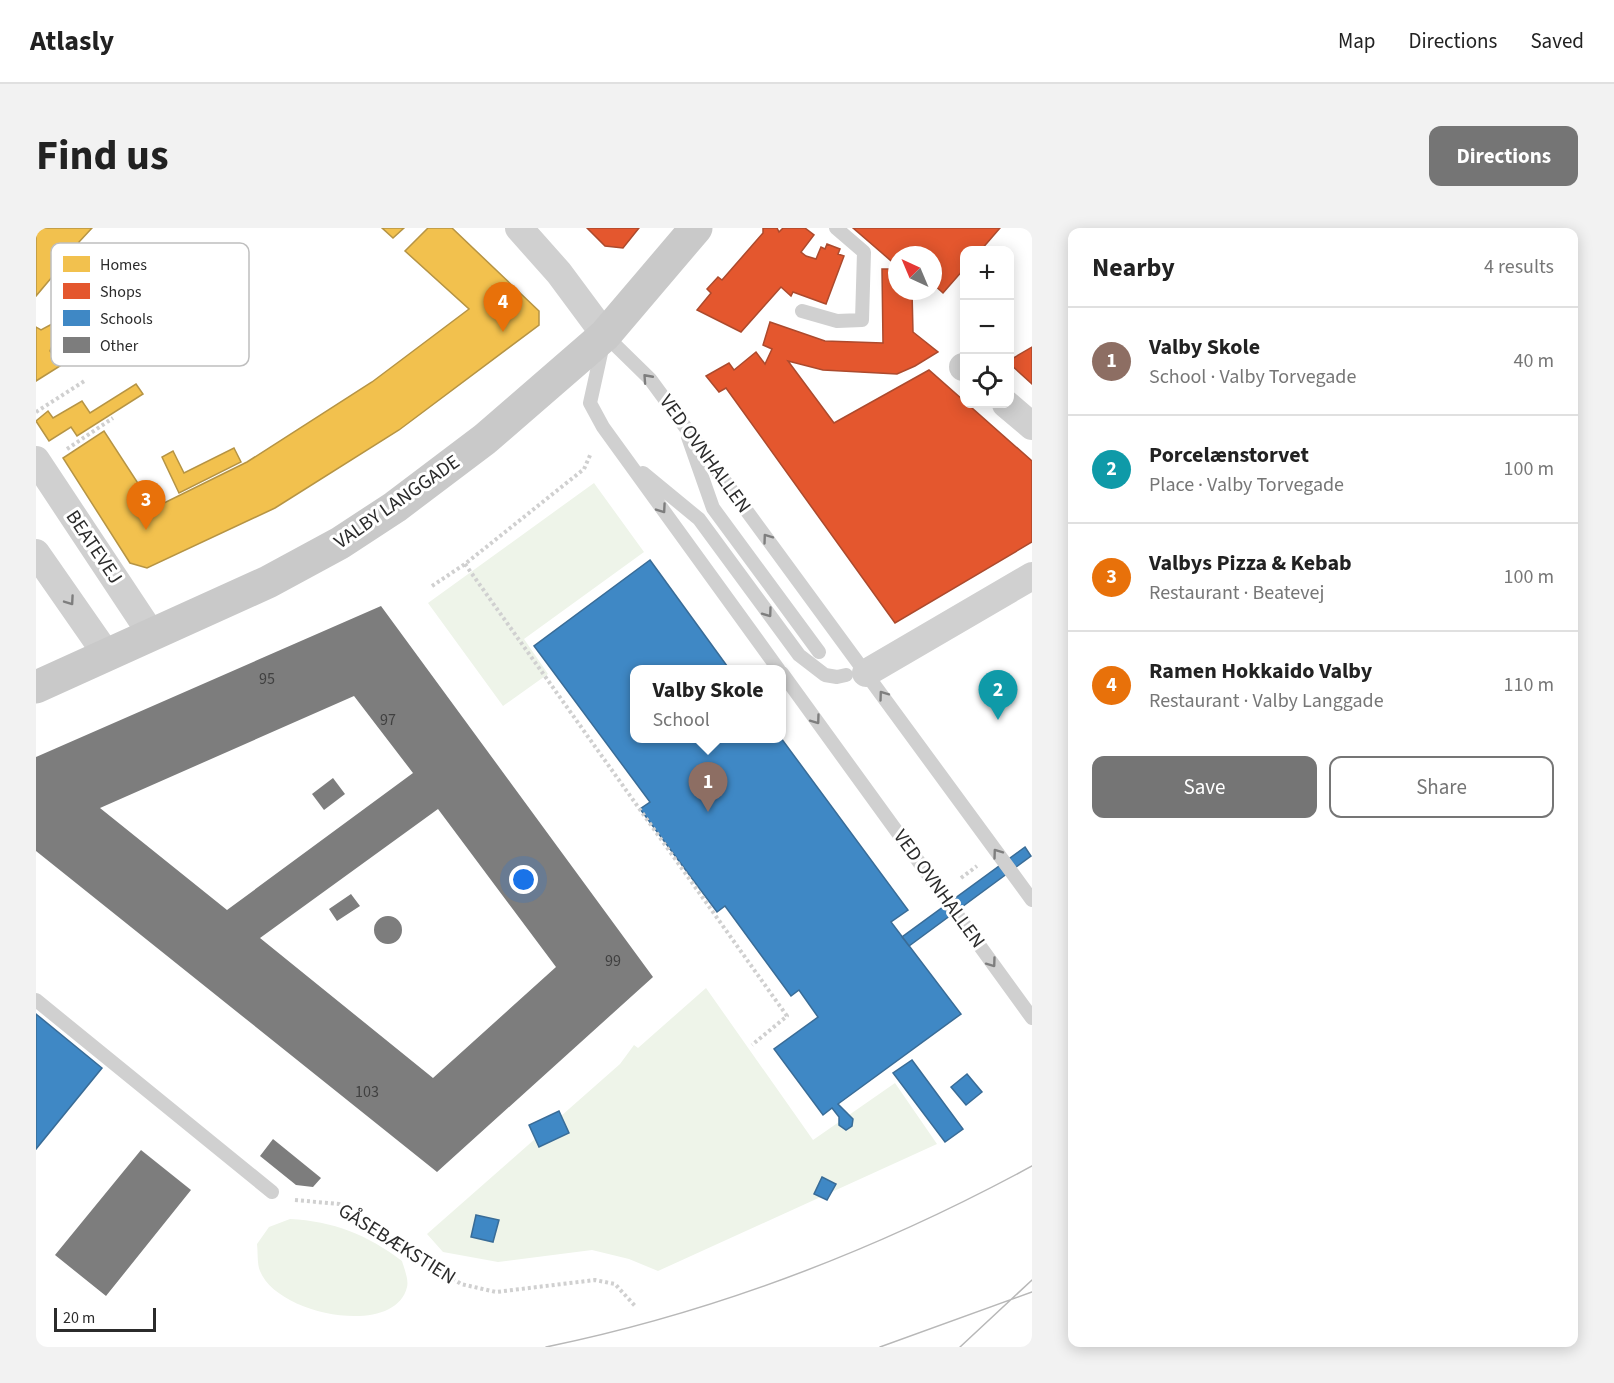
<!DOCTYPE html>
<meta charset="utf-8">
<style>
:root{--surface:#fff;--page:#f2f2f2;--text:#222;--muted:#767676;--line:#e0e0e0;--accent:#757575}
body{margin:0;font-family:"Source Sans 3",sans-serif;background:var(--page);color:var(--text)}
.controls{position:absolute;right:18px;top:18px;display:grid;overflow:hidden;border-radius:12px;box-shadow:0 3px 15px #0003}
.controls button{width:54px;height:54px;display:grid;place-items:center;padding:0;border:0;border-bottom:2px solid var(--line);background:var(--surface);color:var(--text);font:30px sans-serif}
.compass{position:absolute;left:852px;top:18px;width:54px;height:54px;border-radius:50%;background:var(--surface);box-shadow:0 3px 15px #0003;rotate:316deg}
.scale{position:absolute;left:18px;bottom:15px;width:102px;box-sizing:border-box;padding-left:6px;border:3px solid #2b2b2b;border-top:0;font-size:16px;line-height:21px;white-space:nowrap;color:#2b2b2b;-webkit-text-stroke:4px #fff;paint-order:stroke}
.you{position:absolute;left:488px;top:652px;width:21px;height:21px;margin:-15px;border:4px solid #fff;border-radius:50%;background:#1a73e8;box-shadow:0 0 0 9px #1a73e833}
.badge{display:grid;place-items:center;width:39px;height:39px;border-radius:50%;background:var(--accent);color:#fff;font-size:20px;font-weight:700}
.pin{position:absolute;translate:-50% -50px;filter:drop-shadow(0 2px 3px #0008)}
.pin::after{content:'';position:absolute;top:32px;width:21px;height:18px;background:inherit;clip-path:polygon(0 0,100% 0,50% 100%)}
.popup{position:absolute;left:594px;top:437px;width:156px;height:78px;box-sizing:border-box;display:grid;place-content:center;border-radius:12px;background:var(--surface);filter:drop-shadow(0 2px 4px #0005);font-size:20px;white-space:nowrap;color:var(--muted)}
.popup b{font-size:22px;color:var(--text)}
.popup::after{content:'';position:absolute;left:50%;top:100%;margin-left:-12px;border:12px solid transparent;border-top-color:var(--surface)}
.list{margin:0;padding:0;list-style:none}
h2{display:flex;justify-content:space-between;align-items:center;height:78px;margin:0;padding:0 24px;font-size:26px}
h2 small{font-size:20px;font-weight:400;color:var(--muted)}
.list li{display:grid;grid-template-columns:39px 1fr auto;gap:18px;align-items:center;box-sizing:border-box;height:108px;padding:0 24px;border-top:2px solid var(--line)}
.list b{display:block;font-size:22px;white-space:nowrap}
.list p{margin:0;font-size:20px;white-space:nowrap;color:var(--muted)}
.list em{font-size:20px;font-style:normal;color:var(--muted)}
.actions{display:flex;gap:12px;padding:18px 24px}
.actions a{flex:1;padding:14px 0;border:2px solid var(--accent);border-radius:12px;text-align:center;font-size:21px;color:var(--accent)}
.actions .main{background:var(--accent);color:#fff}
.icon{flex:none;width:33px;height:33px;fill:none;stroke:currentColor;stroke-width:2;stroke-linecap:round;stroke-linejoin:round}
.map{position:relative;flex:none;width:996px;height:1119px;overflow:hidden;border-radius:12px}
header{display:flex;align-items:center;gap:36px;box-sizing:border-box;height:84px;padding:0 30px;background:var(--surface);border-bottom:2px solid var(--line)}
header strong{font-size:28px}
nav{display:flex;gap:33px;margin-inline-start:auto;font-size:21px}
.intro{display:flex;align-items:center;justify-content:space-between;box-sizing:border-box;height:144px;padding:0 36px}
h1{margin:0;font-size:42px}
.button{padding:15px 27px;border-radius:12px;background:var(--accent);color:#fff;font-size:21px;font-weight:700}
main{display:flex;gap:36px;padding:0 36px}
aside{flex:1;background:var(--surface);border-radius:12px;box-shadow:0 3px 15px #0003}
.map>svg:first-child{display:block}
.green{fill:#eef4e9}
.homes{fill:#f2c14e;stroke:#b69444;stroke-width:1.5}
.shops{fill:#e4572e;stroke:#ac4a2d;stroke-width:1.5}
.schools{fill:#3f88c5;stroke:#396c97;stroke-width:1.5}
.building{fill:#7d7d7d;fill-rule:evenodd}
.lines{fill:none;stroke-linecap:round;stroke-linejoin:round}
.path{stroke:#d0d0d0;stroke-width:4;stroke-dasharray:3 3;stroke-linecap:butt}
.lane{stroke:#d0d0d0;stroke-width:14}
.street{stroke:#d0d0d0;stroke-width:28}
.secondary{stroke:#c9c9c9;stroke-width:33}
.tram{stroke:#b8b8b8;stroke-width:1.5}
.oneway{stroke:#7e7e7e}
.labels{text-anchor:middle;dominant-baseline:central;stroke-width:6;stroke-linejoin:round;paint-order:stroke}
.number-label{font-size:16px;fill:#404040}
.street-label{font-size:20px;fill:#2b2b2b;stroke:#fff}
.key{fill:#fff;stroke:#bfbfbf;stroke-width:1.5}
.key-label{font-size:16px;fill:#2b2b2b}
</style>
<header>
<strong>Atlasly</strong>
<nav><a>Map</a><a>Directions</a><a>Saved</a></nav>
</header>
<div class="intro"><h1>Find us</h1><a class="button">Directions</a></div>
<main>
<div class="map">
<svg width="996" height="1119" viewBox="0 0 996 1119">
<rect width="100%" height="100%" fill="#fff"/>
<path class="green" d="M558 255 608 324 488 411 512 446 467 478 392 375Z
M670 760 777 912 859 855 901 916 622 1043 593 1031 556 1022 462 1034 407 1024 391 1006 584 836 598 817 602 820Z
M254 991C297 993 332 1007 366 1033 368 1040 373 1052 371 1059 359 1110 241 1087 224 1043 221 1036 222 1024 221 1016L233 999Z"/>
<path class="homes" d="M0 0H56L43 14 44 25 54 31 45 43 37 36H27L0 68Z
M346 0H368L357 10Z
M392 0H416L503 83V97L363 202 239 280 111 340 94 335 27 230 68 203 118 280 211 234 336 154 433 81 369 23Z
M16 96 26 108 18 113 14 123 24 138 0 153V99L5 102Z
M100 156 107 166 41 208 35 199 13 213 0 193 12 183 17 190 46 173 54 185Z
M198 220 205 234 143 265 126 229 137 223 148 245Z"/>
<path class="shops" d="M551 0H603L587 20 569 18Z
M727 0H741L743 4 747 0H769L778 7 765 24 770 28 780 31 785 19 789 21 791 16 804 21 802 26 808 28 790 76 757 64 755 68 745 59 705 104 661 82 675 65 671 61 682 49 686 52 727 5Z
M817 0H964L945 22H928V41L907 65 897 56V27H861V38Z
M846 41H861V63H876L877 104 902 124 879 138 861 146 787 142 752 133 798 195 893 142 996 233V314L859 395 690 160 683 164 670 148 693 135 698 142 720 124 729 136 736 121 727 117 734 94 789 113 847 115Z
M996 119V156L974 136V132Z"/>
<path class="schools" d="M614 332 694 442H598V510H745L872 682 855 694 925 786 802 876 817 891 816 898 810 902 803 897V889L796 880 787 887 738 821 782 789 763 762 755 768 689 678 681 684 604 581 614 574 498 418Z
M989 619 995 628 873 718 866 709Z
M0 786 66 840 0 921Z
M876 832 927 901 909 914 857 845Z
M931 846 946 864 930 877 915 859Z
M523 883 533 905 503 919 493 897Z
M786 949 800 956 791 972 778 966Z
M440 987 463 992 457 1014 435 1009Z"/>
<path class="building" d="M345 378 617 749 401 944 0 623V529ZM318 468 377 545 191 682 64 580ZM402 581 520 739 397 850 224 710Z
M297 550 309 566 288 582 276 566Z
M315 666 324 678 301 693 293 681Z
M338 702a14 14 0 1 1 28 0a14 14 0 1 1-28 0Z
M237 911 285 950 277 959 260 957 224 928Z
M105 922 155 962 70 1068 19 1027Z"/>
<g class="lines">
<path class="path" d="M0 184 50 152
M31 221 77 190
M429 336 751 788 716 817
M396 358 429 336 548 241 555 225
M925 650 941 638
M259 972 303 976 425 1056 460 1064 559 1052 579 1056 600 1079"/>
<path class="lane" d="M766 83 801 93 826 92 828 24 800 0
M652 209 677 280 783 424
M607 245 663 291 763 427 789 447 801 449 810 447
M743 442 567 199 554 175 569 107 614 151 996 672
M746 445 996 790
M0 772 236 964"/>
<path class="street" d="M483 0 523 45 569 107
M927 139H928
M970 176 996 198
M0 232 116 407
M0 325 71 427
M830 445 996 348"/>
<path class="secondary" d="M0 459 232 354 304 315 359 279 449 211 569 107 660 0"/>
<path class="tram" d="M510 1119C680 1084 843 1021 996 938
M844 1119 996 1064
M924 1119 996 1052"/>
</g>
<defs><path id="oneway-chevron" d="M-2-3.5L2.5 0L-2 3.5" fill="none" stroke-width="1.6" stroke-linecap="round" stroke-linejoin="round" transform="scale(1.5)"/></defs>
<g class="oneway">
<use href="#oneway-chevron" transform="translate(611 150) rotate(-132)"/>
<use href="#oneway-chevron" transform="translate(626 281) rotate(55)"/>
<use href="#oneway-chevron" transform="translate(731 310) rotate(-126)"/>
<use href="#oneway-chevron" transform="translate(34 373) rotate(55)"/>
<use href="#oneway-chevron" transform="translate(732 385) rotate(54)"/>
<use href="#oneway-chevron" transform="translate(847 467) rotate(-126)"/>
<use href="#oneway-chevron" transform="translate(780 492) rotate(54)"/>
<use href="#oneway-chevron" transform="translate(961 625) rotate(-126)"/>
<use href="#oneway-chevron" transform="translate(956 735) rotate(54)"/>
</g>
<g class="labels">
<g class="number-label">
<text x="231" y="451">95</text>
<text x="352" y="492">97</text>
<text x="577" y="733">99</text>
<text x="331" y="864">103</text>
</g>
<g class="street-label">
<text transform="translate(669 226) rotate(54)">VED OVNHALLEN</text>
<text transform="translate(361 274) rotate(-35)">VALBY LANGGADE</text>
<text transform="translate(58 319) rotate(56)">BEATEVEJ</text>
<text transform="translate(903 661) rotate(54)">VED OVNHALLEN</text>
<text transform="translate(361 1016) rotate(32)">GÅSEBÆKSTIEN</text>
</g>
</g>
<rect x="15" y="15" width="198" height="123" rx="9" class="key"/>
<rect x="27" y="28" width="27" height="16" fill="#f2c14e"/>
<rect x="27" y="55" width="27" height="16" fill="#e4572e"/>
<rect x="27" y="82" width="27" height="16" fill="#3f88c5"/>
<rect x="27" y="109" width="27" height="16" fill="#7d7d7d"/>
<g class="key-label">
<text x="64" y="42">Homes</text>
<text x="64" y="69">Shops</text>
<text x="64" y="96">Schools</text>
<text x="64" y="123">Other</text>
</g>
</svg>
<div class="controls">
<button>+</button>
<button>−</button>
<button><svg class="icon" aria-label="locate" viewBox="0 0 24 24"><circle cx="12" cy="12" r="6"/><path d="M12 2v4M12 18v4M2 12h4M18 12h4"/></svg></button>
</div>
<svg class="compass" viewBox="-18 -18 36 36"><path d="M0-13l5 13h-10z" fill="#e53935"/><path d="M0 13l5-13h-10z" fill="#767676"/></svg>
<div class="scale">20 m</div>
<div class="you"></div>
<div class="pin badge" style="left:672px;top:584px;background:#8d6e63">1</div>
<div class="popup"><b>Valby Skole</b>School</div>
<div class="pin badge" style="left:962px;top:492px;background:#0f9aa8">2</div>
<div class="pin badge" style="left:110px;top:302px;background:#e8710a">3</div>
<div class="pin badge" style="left:467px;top:104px;background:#e8710a">4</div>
</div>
<aside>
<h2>Nearby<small>4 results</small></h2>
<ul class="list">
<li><span class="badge" style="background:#8d6e63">1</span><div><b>Valby Skole</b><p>School · Valby Torvegade</p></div><em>40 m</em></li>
<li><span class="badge" style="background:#0f9aa8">2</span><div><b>Porcelænstorvet</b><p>Place · Valby Torvegade</p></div><em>100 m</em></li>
<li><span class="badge" style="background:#e8710a">3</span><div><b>Valbys Pizza &amp; Kebab</b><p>Restaurant · Beatevej</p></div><em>100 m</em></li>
<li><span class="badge" style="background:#e8710a">4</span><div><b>Ramen Hokkaido Valby</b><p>Restaurant · Valby Langgade</p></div><em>110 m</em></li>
</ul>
<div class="actions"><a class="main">Save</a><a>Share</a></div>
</aside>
</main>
